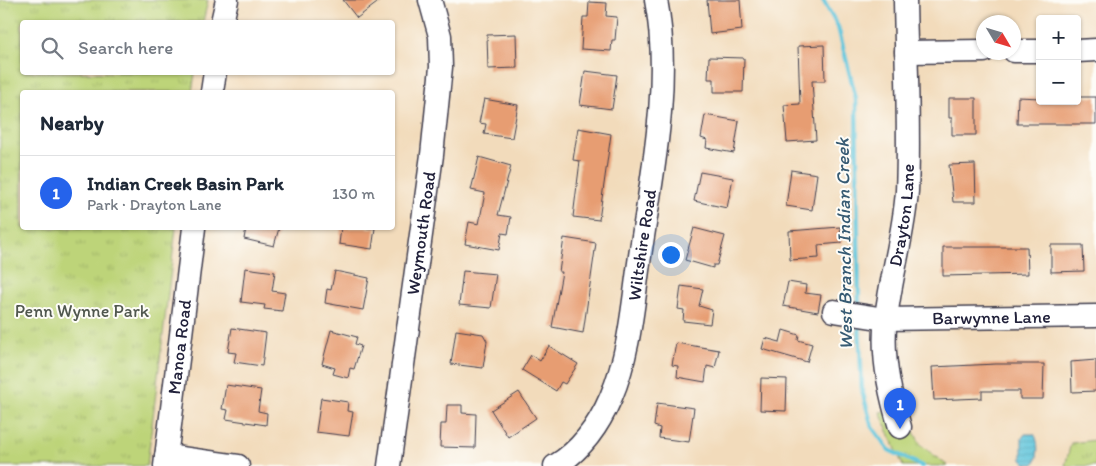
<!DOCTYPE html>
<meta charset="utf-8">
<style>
:root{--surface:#fff;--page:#f2f2f3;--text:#1f2937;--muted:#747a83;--line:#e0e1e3;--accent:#2563eb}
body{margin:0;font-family:Itim,sans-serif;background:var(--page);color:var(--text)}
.controls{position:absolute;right:15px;top:15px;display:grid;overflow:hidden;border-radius:5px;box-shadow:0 1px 4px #0004}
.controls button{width:45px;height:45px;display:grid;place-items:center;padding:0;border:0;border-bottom:1px solid var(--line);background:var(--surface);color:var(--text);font:25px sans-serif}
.compass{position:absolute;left:976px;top:15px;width:45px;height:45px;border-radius:50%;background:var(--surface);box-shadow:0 1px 4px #0004;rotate:128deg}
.you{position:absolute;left:670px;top:254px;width:18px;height:18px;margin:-12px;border:4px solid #fff;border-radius:50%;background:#1a73e8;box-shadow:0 0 0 8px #1a73e833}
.badge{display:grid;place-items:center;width:32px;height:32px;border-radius:50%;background:var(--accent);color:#fff;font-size:16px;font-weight:700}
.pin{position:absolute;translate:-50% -41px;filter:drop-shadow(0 1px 2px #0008)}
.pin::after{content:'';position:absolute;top:26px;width:18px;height:15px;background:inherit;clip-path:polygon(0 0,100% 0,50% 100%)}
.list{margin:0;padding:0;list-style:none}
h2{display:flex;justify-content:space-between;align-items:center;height:65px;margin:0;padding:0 20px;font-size:21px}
h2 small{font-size:16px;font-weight:400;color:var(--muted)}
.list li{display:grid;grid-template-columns:32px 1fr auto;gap:15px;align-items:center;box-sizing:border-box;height:75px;padding:0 20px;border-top:1px solid var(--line)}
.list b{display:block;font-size:19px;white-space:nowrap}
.list p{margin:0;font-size:16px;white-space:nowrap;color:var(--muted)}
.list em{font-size:16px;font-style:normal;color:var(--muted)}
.icon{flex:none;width:28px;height:28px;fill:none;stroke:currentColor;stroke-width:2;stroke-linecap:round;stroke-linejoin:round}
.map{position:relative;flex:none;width:1096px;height:466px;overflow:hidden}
.search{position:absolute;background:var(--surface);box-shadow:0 1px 4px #0004;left:20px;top:20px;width:375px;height:55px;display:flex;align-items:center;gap:12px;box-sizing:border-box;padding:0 18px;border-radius:5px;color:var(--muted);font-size:19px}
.panel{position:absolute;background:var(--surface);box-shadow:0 1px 4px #0004;left:20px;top:90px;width:375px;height:140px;border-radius:5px}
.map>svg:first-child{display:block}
.park{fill:url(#park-tufts);stroke:#707b5a}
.water{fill:url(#water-rules);stroke:#40748b}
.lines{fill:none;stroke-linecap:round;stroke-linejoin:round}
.stream{stroke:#5ec5db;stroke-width:4.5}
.building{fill:#e79d72}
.minor-casing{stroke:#413e4e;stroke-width:25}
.minor{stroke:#fff;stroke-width:22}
.labels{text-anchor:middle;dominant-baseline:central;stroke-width:4;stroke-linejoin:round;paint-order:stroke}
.street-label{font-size:18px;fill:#22223b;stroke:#fdfcf7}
.park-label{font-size:18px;fill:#50574e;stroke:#fdfcf7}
.water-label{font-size:19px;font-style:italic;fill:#375b73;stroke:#fdfcf7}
</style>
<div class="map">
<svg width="1096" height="466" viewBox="0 0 1096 466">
<defs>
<pattern id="park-tufts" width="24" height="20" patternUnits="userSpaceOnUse" patternTransform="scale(1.25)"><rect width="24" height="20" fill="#bdd479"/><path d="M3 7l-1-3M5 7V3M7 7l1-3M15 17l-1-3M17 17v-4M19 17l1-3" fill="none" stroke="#a2b66a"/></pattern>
<pattern id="water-rules" width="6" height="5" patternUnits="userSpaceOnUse" patternTransform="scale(1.25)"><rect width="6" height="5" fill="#5ec5db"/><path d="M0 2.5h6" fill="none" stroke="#51a9bd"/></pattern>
</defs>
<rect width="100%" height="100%" fill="#fdfcf7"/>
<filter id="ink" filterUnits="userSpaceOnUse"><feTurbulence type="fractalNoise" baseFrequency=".02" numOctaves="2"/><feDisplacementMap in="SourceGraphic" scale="10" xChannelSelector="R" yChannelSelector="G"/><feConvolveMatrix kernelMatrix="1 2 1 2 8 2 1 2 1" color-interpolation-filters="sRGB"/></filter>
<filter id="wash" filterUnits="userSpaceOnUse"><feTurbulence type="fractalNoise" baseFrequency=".0096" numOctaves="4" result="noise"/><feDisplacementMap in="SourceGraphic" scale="20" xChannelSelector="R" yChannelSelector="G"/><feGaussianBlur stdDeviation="1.12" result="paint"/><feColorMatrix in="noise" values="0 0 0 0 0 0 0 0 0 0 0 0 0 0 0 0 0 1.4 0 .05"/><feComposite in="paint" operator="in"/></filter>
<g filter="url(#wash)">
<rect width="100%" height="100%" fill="#f2dbbb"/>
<path class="park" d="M0 0H208L203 22H22V72L195 73 192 92H22V228H176L147 466H0Z
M901 408 921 445 948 466H903L880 412Z
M1096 440V466H1065L1071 443Z"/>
<path class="water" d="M1025 434H1034C1039 440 1039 458 1034 464H1026L1022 460V438Z"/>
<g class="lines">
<path class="stream" d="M823 0 838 27 856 99 859 307
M859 323 862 390 872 427 889 450 922 466"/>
</g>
<g id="blocks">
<path class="building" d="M343 0H381L357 18Z
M707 0H740L742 30 710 34Z
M589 2 607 3 606 16 617 17 615 40H612L611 51 581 49 583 17H588Z
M516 34 517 68 488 69 487 35Z
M824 45 825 81H812L816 140 787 142 784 105 800 104 798 46Z
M709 57 744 58 743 92H714V79H708Z
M585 71 617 75 612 109 580 105Z
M1018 97 1040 98V101H1077V97H1096V124H1017Z
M949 98H976V135H952V118H949Z
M484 99 518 105 512 138 484 134 486 124 479 123Z
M705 115 739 121 734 153 706 148 707 140 701 138Z
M578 128 611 134 599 220 573 217 580 161 573 160Z
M479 157 511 166 498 215 511 217 508 234 502 233 499 250 465 244 469 222 479 224 485 193 471 190Z
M975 164 976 202H953L949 165Z
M791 170 817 174 812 210 786 206Z
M700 172 733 178 727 208 694 201Z
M840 227 842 243 818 245 819 258 790 260 789 231Z
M246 228H279L274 246 244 239Z
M341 228H375L372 249 339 244Z
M694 228 725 236 717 265H713V268L685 260Z
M564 238 596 243 583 333 552 327 562 272H559Z
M1051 245H1083L1084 271 1051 272Z
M943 247H1027L1028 274 943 276Z
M245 268 275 272 272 291 285 293 282 311 264 309 265 305 241 302Z
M335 271 369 278 363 310 325 303 327 289 331 290Z
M463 271 496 274 491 308 459 305Z
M788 282 806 285 805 293 821 295 818 312 783 306Z
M681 286 703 289 699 306 712 310 710 324 683 321 684 310 678 309Z
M232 328 266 333 262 366 234 362 236 353 228 352Z
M331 330 357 337 355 344 361 346 354 369 350 368 348 378 333 374 335 368 322 364Z
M456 330 483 334 487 341 483 368 451 364Z
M783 330 799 335 798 340 812 344 807 362 762 349 765 338 780 342Z
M676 343 719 350 715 368 707 366 705 382 677 377 678 366 672 365Z
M549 346 578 364 565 384 561 382 556 391 522 370 531 355 540 361Z
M1096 360V391L1072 392 1071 362Z
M996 364H1044L1043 399H1020V391H982V398L934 400 932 367Z
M761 378 787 379 786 411 760 410Z
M226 385 261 390 258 411 267 413 266 425 226 419 228 410 222 409Z
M519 392 536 418 508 437 491 410Z
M321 398 348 402 347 411 353 412 349 436 316 432Z
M657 403 694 408 689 442 659 438 660 428 654 426Z
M447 405H462V413L476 414 475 448 440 447 441 424H446Z"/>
</g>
</g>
<g filter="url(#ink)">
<use href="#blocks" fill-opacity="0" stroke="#413e4e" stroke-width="1"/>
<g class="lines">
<g class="minor-casing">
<g id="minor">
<path d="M222 22 227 0"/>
<path d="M1014 51H1040"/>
<path d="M1077 51 1096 50"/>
<path d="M906 52 984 51"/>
<path d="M212 92 215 72"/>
<path id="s1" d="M834 311 885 319 1096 316"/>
<path id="s2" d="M900 427C889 392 881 355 886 318 891 275 904 234 907 191 910 128 906 63 905 0"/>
<path d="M166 456 238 466"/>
<path id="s3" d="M165 466 194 228"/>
<path id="s4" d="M389 466 432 155 441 67 440 36 430 0"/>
<path id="s5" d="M555 466C582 450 599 425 611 397 630 353 633 303 640 256 652 174 672 82 656 0"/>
</g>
</g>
<use href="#minor" class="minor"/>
</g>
</g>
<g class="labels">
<g class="street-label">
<text stroke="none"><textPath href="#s2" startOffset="215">Drayton Lane</textPath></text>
<text stroke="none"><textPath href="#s4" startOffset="235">Weymouth Road</textPath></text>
<text stroke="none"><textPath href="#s5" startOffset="246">Wiltshire Road</textPath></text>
<text stroke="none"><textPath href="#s1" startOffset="158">Barwynne Lane</textPath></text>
<text stroke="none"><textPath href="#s3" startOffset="120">Manoa Road</textPath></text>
</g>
<g class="park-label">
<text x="82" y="311">Penn Wynne Park</text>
</g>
<g class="water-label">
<text transform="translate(844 244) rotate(-91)">West Branch Indian Creek</text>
</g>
</g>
</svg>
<div class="controls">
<button>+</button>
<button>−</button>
</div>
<svg class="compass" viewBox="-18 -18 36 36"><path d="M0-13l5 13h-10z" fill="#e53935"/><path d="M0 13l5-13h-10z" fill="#747a83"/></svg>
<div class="you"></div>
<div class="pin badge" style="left:900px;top:429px">1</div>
<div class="search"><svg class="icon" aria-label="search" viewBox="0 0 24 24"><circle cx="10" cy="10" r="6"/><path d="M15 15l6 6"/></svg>Search here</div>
<section class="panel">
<h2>Nearby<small></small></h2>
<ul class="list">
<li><span class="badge">1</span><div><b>Indian Creek Basin Park</b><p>Park · Drayton Lane</p></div><em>130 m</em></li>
</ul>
</section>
</div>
